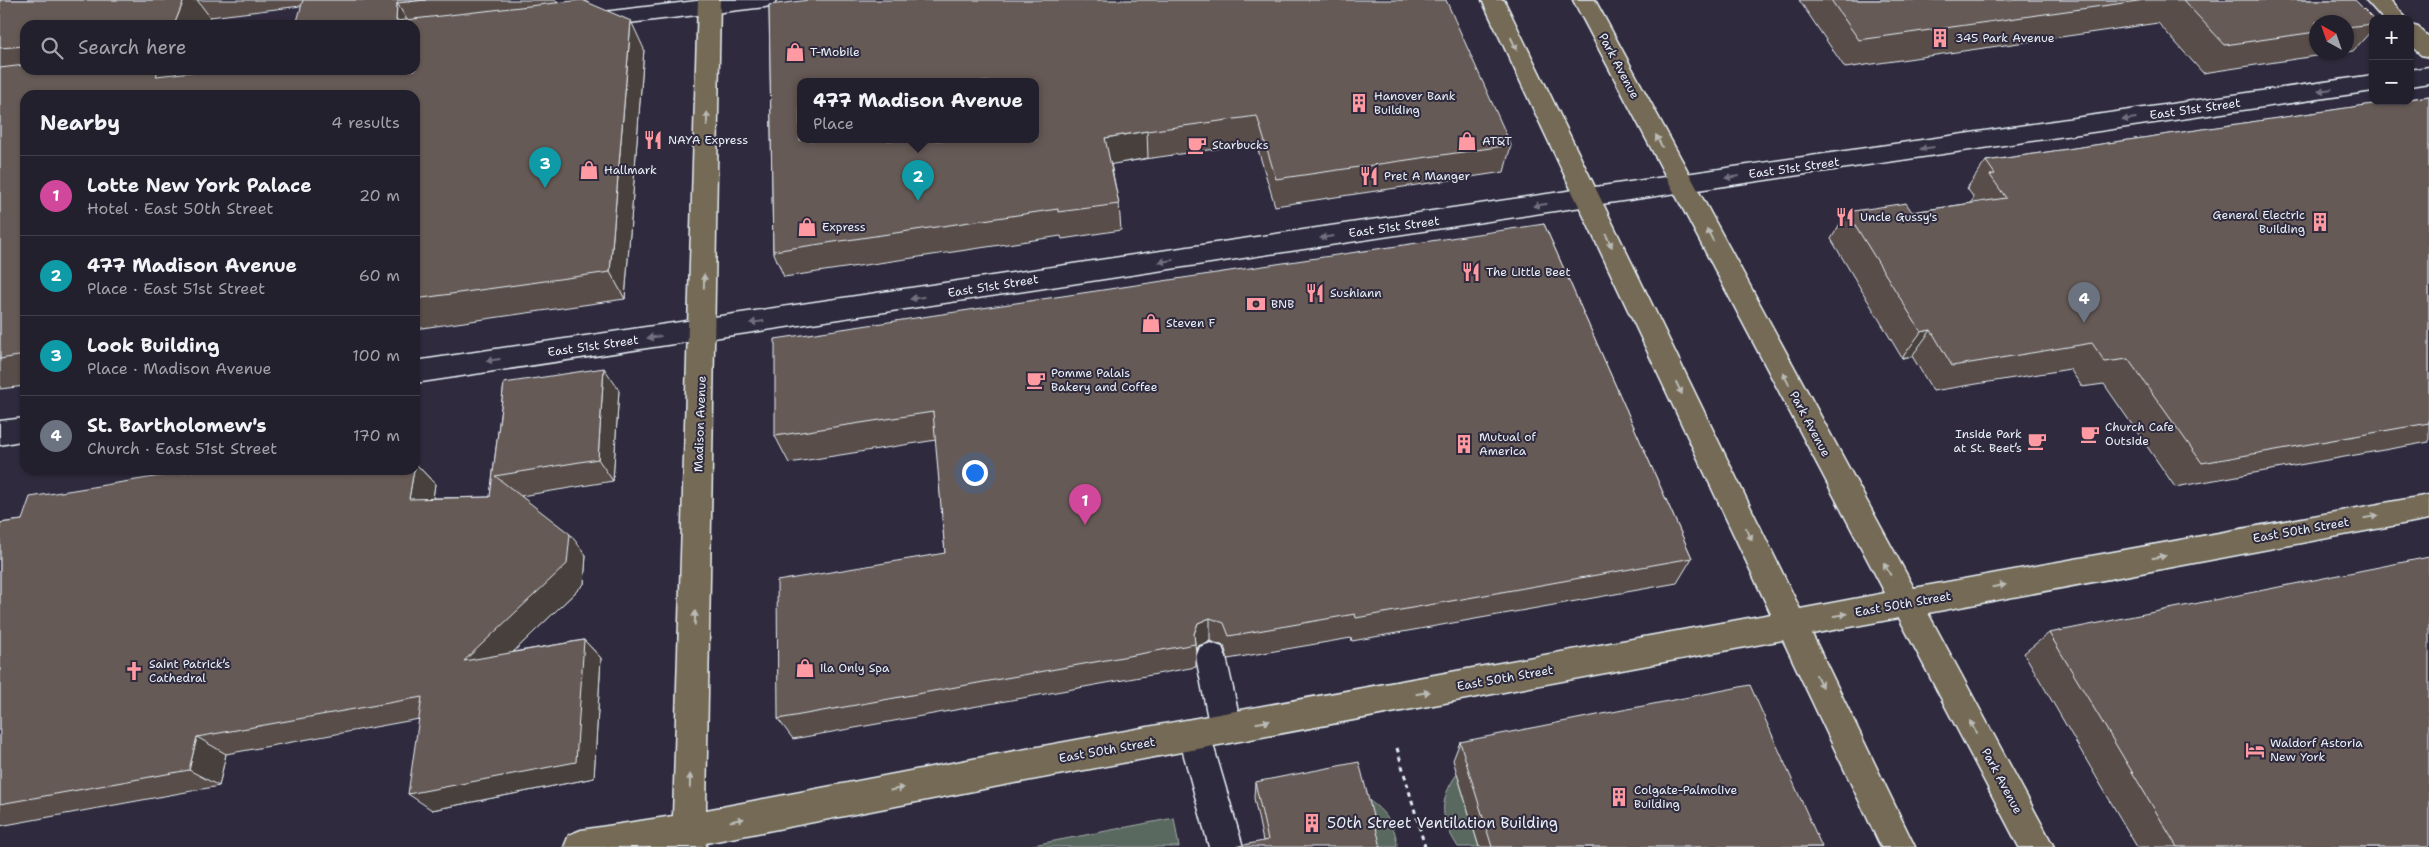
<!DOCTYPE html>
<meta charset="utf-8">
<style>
:root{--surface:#23202e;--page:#2f2d3a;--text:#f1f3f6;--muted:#a3a3aa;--line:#403e4a;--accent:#1a73e8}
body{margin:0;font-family:"Shantell Sans",sans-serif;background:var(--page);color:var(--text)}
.controls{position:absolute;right:15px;top:15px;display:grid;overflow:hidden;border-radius:10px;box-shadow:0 1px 4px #0004}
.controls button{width:45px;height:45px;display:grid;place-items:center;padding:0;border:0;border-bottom:1px solid var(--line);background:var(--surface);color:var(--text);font:25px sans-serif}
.compass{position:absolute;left:2309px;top:15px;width:45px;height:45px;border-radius:50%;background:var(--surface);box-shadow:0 1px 4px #0004;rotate:320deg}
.you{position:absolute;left:974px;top:472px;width:18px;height:18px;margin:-12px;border:4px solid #fff;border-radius:50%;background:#1a73e8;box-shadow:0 0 0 8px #1a73e833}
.badge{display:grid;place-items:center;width:32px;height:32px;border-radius:50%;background:var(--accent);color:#fff;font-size:16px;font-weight:700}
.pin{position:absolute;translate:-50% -41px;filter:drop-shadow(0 1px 2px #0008)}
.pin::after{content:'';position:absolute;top:26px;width:18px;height:15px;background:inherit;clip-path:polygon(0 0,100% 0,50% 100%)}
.popup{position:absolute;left:797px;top:78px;width:242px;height:65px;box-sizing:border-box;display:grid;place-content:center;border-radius:10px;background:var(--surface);filter:drop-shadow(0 1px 4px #0005);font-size:16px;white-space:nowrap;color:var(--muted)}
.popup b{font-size:19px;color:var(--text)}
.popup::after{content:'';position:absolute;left:50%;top:100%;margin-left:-10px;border:10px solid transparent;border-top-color:var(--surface)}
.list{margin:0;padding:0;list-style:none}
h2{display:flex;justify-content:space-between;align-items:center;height:65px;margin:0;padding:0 20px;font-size:21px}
h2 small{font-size:16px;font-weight:400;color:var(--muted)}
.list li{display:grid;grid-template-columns:32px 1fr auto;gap:15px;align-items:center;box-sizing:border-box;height:80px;padding:0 20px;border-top:1px solid var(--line)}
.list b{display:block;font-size:19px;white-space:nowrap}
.list p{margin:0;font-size:16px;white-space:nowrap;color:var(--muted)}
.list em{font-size:16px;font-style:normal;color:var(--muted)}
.icon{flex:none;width:28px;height:28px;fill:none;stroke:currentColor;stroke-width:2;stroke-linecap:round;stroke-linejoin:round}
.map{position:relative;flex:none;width:2429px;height:847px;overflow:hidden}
.search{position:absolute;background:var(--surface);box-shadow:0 1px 4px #0004;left:20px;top:20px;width:400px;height:55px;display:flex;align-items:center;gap:12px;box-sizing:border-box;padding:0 18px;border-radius:15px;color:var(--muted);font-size:19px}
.panel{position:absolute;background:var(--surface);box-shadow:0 1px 4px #0004;left:20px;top:90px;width:400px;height:385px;border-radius:15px}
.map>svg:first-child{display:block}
.green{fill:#5a695f;stroke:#a1adac}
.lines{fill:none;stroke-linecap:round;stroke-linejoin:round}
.minor-casing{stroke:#e8f1f8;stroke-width:3}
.major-casing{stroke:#e8f1f8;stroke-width:3}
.path{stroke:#e8f1f8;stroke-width:3;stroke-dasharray:4.5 4.5;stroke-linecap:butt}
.minor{fill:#2f2a3d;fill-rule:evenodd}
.major{fill:#746b55;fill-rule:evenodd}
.wall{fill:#584d4a;stroke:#e8f1f8;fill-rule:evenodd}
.shaded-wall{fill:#473f3c;stroke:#e8f1f8}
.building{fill:#665a56;stroke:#e8f1f8;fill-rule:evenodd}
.oneway{fill:#babbb7}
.oneway2{fill:#70707e}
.labels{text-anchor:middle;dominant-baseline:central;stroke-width:4;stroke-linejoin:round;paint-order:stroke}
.poi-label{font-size:12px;fill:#e8f1f8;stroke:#2f2a3d;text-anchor:start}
.street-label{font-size:12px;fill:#e8f1f8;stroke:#2f2a3d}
.near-poi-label{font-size:15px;fill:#e8f1f8;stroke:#2f2a3d;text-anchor:start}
</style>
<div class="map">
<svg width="2429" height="847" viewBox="0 0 2429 847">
<rect width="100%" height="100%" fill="#2f2a3d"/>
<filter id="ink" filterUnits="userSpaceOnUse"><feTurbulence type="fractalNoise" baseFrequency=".02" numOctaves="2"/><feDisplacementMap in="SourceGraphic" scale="10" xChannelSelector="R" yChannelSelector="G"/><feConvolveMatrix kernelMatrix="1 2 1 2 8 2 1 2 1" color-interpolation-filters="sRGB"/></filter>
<g filter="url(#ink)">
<path class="green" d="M1457 774 1479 847H1458C1440 819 1438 801 1457 774Z
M1358 794C1378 804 1397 822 1397 847H1372Z
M1174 818 1179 847H1023Z"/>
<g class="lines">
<g class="minor-casing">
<path id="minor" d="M705 0H776L773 5 765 7 586 28 578 26 575 21 578 16 586 14Z
M2429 67V83L2410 86V70Z
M2373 75V91L1588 206 415 383V361L1588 188Z
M25 418V440L0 445V421Z
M1211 643 1222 647 1226 657 1242 729 1237 740 1226 744 1215 740 1210 729 1196 657 1200 647Z
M1194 719 1205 723 1210 734 1243 847H1209L1178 734 1183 723Z"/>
</g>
<g class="major-casing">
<path id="major" d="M698 0H720L706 810 1004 753 1771 614 1482 0H1504L1800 609 1885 593 1573 0H1595L1914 588 2429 495V519L1928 613 2054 847H2019L1899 618 1812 634 1915 847H1881L1783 640 1004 785 706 843V847H564L569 835 581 830 673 816Z
M2366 0H2390L2407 19H2383Z
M2410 25 2418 27 2429 37V57L2421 55 2410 45Z"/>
</g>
<path class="path" d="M1397 748 1425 847"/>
<use href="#minor" class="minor"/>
<use href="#major" class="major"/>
</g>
<path class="wall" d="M0 0H556L557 3 644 49 625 299 415 329V95H25V386L0 389ZM301 6 415 70 191 72 25 70V25L210 17Z
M1799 0H2355L2373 19V29L2353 51 2346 52V22H2316V52H2342L2203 73 2158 23 1845 68Z
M769 5 1511 145 1504 172 1275 206 1256 143 1111 164 1119 204 1121 230 1062 239 1061 236 784 277 773 251Z
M2429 96V442L2175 487 2104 384 2082 387 2070 369 1933 391 1912 356 1902 358 1831 239 1847 212H1912L1972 203 1971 202 1974 198 1967 188 1986 161Z
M1544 224 1692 558 1677 583 1352 641 1351 638 1228 659 1224 646 1210 641 1198 646 1196 653V667L793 739 778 719 945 553 936 440 789 463 775 436Z
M504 383 619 390 613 481 521 496 586 555 584 584 513 652 584 640 601 658 594 778 432 810 419 719 226 754 219 786 0 826V523L22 520 415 470V463L435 484 433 498 490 497Z
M2049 633 2429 847H2137L2024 653Z
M1460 742 1822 847H1479L1453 760Z
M1255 782 1381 847 1263 841 1254 798Z"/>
<path class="shaded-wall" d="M184 0H197L210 17 207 25H174Z
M397 3 410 25 396 21Z
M631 21 644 49 625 299 610 272Z
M158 70H192L183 95 156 76Z
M1147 131 1148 158 1108 165 1105 138Z
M1931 330 1912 356 1902 358 1921 332Z
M604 368 619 390 613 481 598 459Z
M415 463 435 484 430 520 409 499 414 470H415Z
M347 470H373L346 474Z
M570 534 586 555 584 584 484 680 464 661Z
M1210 618V641L1198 646 1196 653 1195 644 1194 634 1198 623Z
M584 640 601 658 594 778 432 810 408 794Z
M197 737 226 754 219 786 189 770Z"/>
<path class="building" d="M0 0H184L174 25H25V46L0 48Z
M303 0H426L397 3 396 21 582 0 631 21 610 272 415 299V95H25V355L0 359V68L25 65V70H158L156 76 209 70H415V25H296Z
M809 0H1446L1511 145 1276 179 1257 116 1147 131 1105 138 1119 204 1058 212V209L773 251 769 5ZM800 82H1036V140H800Z
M1831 0H2145L1859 40Z
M2183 0H2355L2374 19H2373V24L2346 27V22H2316V32L2225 45Z
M2429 96V423L2202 463 2128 359 2105 362 2092 343 1952 366 1931 330 1921 332 1847 212 1906 203 1912 212 2006 198 1990 175 1995 174 1986 161 2393 101H2410V99Z
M1544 224 1692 558 1356 618 1355 614 1229 636 1224 623 1210 618 1198 623 1194 634 1195 644 778 719 777 581 945 553 933 412 775 436V339Z
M604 368 598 459 495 476 570 534 567 564 464 661 584 640 576 762 408 794 422 697 197 737 189 770 0 804V523L22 520 30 497 198 470H347L346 474 369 470H414L409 499 490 497 504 383Z
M2429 557V847H2177L2049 633Z
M1750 685 1822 847H1492L1460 742Z
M1359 762 1381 847H1234L1268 840 1255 782Z"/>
<defs><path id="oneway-solid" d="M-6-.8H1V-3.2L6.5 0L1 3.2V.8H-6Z" transform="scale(1.25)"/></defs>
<g class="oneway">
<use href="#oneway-solid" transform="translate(1514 44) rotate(64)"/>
<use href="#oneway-solid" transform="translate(707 119) rotate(-89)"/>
<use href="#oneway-solid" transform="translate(1659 141) rotate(-118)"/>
<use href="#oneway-solid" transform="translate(1710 235) rotate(-118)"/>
<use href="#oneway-solid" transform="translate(1609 241) rotate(64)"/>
<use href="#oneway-solid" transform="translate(704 281) rotate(-89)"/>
<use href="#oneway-solid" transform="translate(1786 379) rotate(-118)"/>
<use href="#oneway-solid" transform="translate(1679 388) rotate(64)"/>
<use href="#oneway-solid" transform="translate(2371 517) rotate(-10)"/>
<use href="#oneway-solid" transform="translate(1749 534) rotate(64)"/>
<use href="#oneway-solid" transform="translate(2159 557) rotate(-10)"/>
<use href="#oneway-solid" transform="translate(1887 569) rotate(-120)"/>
<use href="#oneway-solid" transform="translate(1999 586) rotate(-10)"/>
<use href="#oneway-solid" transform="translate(1840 615) rotate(-10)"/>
<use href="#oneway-solid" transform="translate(695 618) rotate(-88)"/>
<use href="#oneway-solid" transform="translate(1819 681) rotate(64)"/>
<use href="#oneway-solid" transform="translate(1423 693) rotate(-10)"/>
<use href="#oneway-solid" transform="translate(1263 722) rotate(-10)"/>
<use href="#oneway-solid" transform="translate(1973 727) rotate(-118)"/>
<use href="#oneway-solid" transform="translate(690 781) rotate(-89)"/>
<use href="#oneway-solid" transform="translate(897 789) rotate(-11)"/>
<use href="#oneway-solid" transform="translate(737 820) rotate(-11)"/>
</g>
<g class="oneway2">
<use href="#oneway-solid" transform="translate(2325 90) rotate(172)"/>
<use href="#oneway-solid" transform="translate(2129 119) rotate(172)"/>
<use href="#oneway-solid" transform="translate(1927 148) rotate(172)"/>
<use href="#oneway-solid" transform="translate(1732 177) rotate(172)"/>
<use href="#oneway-solid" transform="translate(1540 205) rotate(171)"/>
<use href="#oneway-solid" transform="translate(1327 237) rotate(172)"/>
<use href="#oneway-solid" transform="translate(1166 261) rotate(172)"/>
<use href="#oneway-solid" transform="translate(917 298) rotate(171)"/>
<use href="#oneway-solid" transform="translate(757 322) rotate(172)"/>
<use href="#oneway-solid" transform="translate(654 337) rotate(172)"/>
<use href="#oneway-solid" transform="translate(493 360) rotate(172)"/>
</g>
</g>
<defs>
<g id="building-bare" transform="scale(1.5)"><path d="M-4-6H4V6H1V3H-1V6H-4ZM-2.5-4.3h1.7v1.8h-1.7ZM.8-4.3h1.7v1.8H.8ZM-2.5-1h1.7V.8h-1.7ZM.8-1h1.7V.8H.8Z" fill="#ff9aa2" stroke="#2f2a3d" stroke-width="2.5" paint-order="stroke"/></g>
<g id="shop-bare" transform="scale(1.5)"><path d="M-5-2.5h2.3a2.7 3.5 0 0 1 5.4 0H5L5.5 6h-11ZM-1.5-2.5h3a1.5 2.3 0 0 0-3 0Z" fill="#ff9aa2" stroke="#2f2a3d" stroke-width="2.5" paint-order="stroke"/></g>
<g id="restaurant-bare" transform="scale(1.5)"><path d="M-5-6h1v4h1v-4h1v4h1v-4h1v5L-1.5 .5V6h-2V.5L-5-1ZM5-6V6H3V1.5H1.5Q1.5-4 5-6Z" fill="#ff9aa2" stroke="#2f2a3d" stroke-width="2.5" paint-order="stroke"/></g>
<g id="cafe-bare" transform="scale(1.5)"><path d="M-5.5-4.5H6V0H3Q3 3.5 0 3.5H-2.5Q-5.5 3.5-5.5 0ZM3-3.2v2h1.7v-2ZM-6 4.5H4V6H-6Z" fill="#ff9aa2" stroke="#2f2a3d" stroke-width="2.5" paint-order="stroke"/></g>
<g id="bank-bare" transform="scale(1.5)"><path d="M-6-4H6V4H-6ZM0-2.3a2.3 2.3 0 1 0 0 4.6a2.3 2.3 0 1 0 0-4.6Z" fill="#ff9aa2" stroke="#2f2a3d" stroke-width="2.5" paint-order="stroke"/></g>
<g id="church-bare" transform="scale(1.5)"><path d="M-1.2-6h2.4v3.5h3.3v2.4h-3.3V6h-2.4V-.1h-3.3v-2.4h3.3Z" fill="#ff9aa2" stroke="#2f2a3d" stroke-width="2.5" paint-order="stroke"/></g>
<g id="hotel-bare" transform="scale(1.5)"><path d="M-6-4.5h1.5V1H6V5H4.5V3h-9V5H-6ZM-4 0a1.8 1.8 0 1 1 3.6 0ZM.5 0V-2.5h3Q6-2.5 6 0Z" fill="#ff9aa2" stroke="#2f2a3d" stroke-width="2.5" paint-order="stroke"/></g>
</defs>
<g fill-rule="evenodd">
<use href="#building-bare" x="1940" y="38"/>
<use href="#shop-bare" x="795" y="52"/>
<use href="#building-bare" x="1359" y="103"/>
<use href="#restaurant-bare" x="653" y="140"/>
<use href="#shop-bare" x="1467" y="141"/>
<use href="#cafe-bare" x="1197" y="145"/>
<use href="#shop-bare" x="589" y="170"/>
<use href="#restaurant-bare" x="1369" y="176"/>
<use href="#restaurant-bare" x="1845" y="217"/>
<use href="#building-bare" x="2320" y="222"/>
<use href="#shop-bare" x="807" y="227"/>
<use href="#restaurant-bare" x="1471" y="272"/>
<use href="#restaurant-bare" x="1315" y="293"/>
<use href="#bank-bare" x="1256" y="304"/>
<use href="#shop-bare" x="1151" y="323"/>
<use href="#cafe-bare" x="1036" y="380"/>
<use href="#cafe-bare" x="2090" y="434"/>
<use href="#cafe-bare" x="2037" y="441"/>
<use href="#building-bare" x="1464" y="444"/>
<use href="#shop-bare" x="805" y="668"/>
<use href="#church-bare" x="134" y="671"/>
<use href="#hotel-bare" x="2255" y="750"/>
<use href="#building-bare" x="1619" y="797"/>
<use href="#building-bare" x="1312" y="823"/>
</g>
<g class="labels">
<g class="poi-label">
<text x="1955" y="38">345 Park Avenue</text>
<text x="810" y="52">T-Mobile</text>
<text x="1374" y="96">Hanover Bank<tspan x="1374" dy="14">Building</tspan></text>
<text x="668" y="140">NAYA Express</text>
<text x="1482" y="141">AT&amp;T</text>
<text x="1212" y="145">Starbucks</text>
<text x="604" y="170">Hallmark</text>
<text x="1384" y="176">Pret A Manger</text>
<text x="2305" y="215" text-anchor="end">General Electric<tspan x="2305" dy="14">Building</tspan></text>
<text x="1860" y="217">Uncle Gussy's</text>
<text x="822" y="227">Express</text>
<text x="1486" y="272">The Little Beet</text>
<text x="1330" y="293">Sushiann</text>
<text x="1271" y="304">BNB</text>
<text x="1166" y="323">Steven F</text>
<text x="1051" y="373">Pomme Palais<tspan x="1051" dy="14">Bakery and Coffee</tspan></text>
<text x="2105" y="427">Church Cafe<tspan x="2105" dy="14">Outside</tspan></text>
<text x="2022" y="434" text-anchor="end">Inside Park<tspan x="2022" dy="14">at St. Beet’s</tspan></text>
<text x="1479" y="437">Mutual of<tspan x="1479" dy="14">America</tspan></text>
<text x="149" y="664">Saint Patrick’s<tspan x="149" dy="14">Cathedral</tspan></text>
<text x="820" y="668">ila Only Spa</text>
<text x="2270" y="743">Waldorf Astoria<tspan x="2270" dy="14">New York</tspan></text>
<text x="1634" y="790">Colgate-Palmolive<tspan x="1634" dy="14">Building</tspan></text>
</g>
<g class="street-label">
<text transform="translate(1619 66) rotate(62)">Park Avenue</text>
<text transform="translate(2195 109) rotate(-8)">East 51st Street</text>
<text transform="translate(1794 168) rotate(-8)">East 51st Street</text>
<text transform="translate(1394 227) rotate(-8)">East 51st Street</text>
<text transform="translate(993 286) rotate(-9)">East 51st Street</text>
<text transform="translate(593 346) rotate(-8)">East 51st Street</text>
<text transform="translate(700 424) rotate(-88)">Madison Avenue</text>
<text transform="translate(1810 424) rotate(62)">Park Avenue</text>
<text transform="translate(2301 530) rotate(-10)">East 50th Street</text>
<text transform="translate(1903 604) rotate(-10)">East 50th Street</text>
<text transform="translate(1505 678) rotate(-10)">East 50th Street</text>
<text transform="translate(1107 750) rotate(-10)">East 50th Street</text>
<text transform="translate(2002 781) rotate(62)">Park Avenue</text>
</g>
<g class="near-poi-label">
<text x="1327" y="823">50th Street Ventilation Building</text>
</g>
</g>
</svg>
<div class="controls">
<button>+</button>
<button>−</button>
</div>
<svg class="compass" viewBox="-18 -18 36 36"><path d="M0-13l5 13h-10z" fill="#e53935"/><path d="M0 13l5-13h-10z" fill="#a3a3aa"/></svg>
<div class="you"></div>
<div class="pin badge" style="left:1085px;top:525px;background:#d1479c">1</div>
<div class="pin badge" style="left:918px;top:201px;background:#0f9aa8">2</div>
<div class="popup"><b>477 Madison Avenue</b>Place</div>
<div class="pin badge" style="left:545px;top:188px;background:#0f9aa8">3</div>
<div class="pin badge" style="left:2084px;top:323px;background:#6b7280">4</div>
<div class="search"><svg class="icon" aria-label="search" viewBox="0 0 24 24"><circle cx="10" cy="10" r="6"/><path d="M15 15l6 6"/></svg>Search here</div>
<section class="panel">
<h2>Nearby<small>4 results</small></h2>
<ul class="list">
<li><span class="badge" style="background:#d1479c">1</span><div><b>Lotte New York Palace</b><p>Hotel · East 50th Street</p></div><em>20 m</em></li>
<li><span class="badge" style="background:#0f9aa8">2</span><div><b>477 Madison Avenue</b><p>Place · East 51st Street</p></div><em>60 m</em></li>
<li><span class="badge" style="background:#0f9aa8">3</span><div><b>Look Building</b><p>Place · Madison Avenue</p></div><em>100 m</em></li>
<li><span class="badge" style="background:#6b7280">4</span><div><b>St. Bartholomew's</b><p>Church · East 51st Street</p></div><em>170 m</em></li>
</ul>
</section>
</div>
